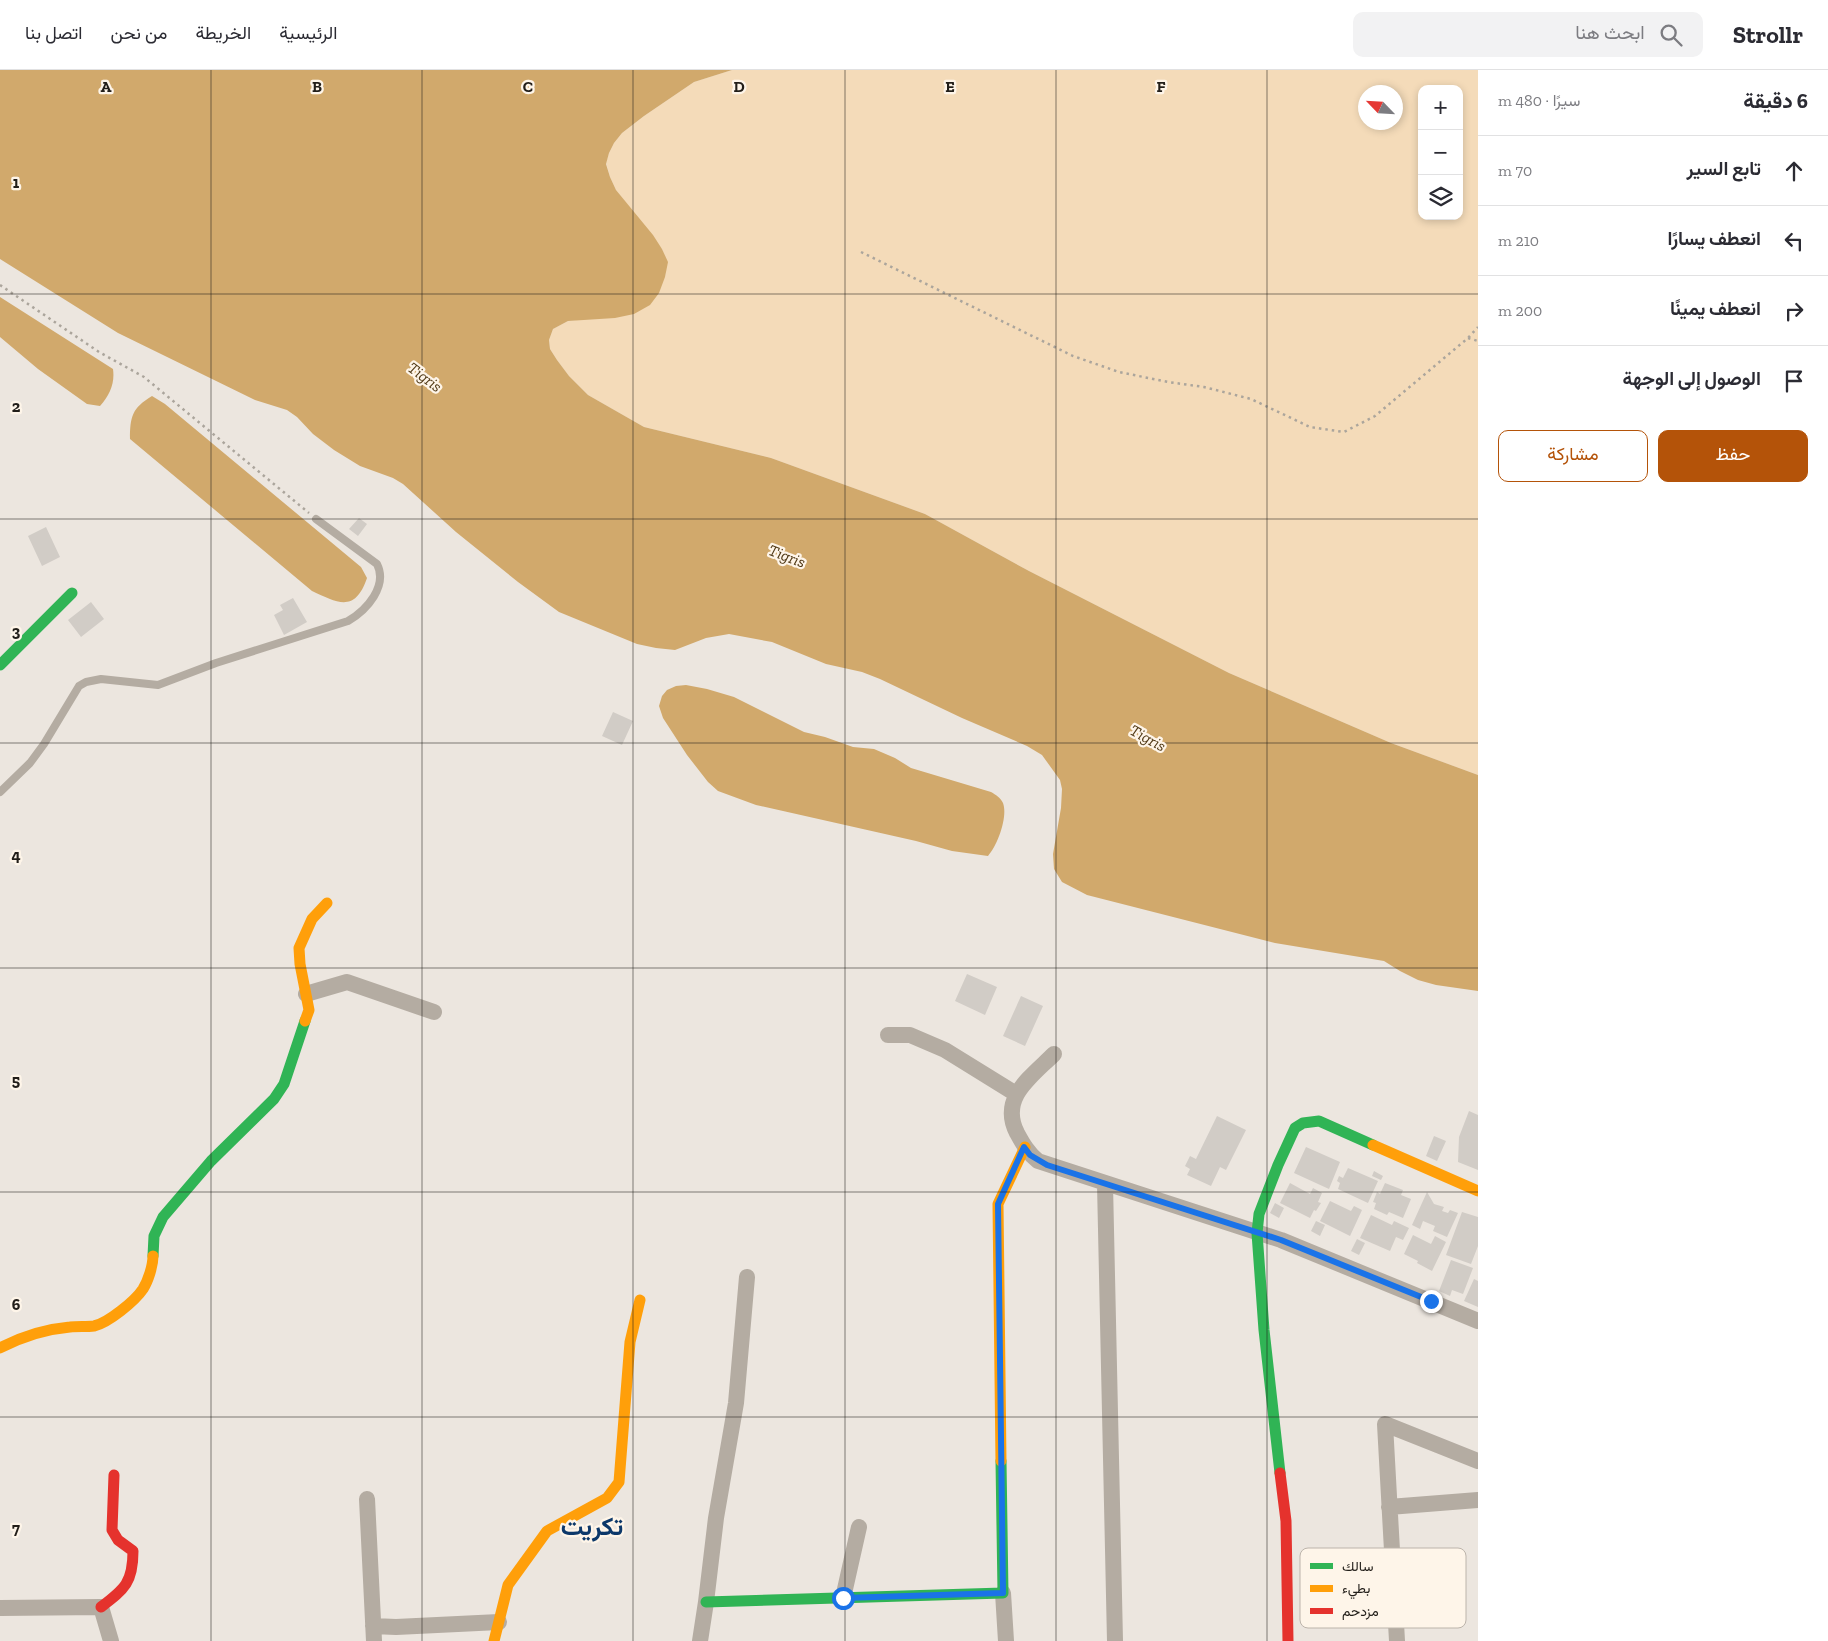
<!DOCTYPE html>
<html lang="ar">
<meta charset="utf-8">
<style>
:root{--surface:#fff;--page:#f2f2f3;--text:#2b2b33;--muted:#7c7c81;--line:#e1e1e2;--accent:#b45309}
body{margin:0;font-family:"Zilla Slab",Vazirmatn,serif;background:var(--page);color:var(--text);direction:rtl}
.controls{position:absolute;right:15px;top:15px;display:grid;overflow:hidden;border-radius:10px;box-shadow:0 2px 8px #0003}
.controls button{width:45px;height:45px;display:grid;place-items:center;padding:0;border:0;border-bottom:1px solid var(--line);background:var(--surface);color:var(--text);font:25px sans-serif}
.compass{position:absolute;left:1358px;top:15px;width:45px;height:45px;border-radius:50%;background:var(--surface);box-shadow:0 2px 8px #0003;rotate:295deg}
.stop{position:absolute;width:15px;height:15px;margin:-11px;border:4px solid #1a73e8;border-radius:50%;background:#fff}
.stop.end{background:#1a73e8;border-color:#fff;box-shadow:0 1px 5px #0008}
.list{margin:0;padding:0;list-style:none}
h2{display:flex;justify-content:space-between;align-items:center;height:65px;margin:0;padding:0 20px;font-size:21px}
h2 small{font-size:16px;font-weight:400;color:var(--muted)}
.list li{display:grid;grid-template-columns:32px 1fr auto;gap:15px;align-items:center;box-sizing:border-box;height:70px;padding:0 20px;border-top:1px solid var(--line)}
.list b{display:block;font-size:19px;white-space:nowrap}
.list em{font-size:16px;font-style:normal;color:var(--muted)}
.actions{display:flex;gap:10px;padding:15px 20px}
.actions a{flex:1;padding:11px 0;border:1px solid var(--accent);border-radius:10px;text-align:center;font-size:18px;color:var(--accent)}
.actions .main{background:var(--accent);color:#fff}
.icon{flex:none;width:28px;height:28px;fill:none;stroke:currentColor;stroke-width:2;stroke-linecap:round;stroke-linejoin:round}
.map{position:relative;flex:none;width:1478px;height:1571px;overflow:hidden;direction:ltr}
header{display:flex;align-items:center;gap:30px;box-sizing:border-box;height:70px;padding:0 25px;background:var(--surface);border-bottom:1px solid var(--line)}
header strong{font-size:24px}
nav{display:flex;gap:28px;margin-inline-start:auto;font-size:18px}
.search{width:350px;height:45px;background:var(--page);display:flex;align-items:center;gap:12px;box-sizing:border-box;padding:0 18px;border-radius:10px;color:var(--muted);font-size:19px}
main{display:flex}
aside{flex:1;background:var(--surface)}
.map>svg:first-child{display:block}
.green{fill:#f4dbb9;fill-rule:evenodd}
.water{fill:#d1a96c}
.building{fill:#d1ccc6}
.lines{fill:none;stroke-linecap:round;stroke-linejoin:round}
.path{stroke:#aba59c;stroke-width:2.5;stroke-dasharray:2.5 4;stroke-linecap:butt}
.lane{stroke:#b4aca2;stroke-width:8}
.street{stroke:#b4aca2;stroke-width:16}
.fast{stroke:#30b455;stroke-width:11}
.slow{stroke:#ff9f0a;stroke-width:11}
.jam{stroke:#e5322d;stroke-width:11}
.route{stroke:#1a73e8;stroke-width:6}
.grid{fill:none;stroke:#221e19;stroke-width:1;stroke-opacity:0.55}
.labels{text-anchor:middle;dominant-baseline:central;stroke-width:4.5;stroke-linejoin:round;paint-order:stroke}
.water-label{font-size:16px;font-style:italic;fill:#503916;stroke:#fef5e9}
.town-label{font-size:25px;font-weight:bold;fill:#0c386a;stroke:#fef5e9}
.key{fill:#fef5e9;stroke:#bcb4ab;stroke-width:1}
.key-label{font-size:14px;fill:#221e19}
.grid-label{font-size:16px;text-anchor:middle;font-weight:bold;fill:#221e19;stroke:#fef5e9;stroke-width:4.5;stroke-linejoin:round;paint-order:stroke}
</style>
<header>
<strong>Strollr</strong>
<div class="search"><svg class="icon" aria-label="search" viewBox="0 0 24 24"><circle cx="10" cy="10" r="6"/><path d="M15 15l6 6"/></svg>ابحث هنا</div>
<nav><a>الرئيسية</a><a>الخريطة</a><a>من نحن</a><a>اتصل بنا</a></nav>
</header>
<main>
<aside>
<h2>6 دقيقة<small>سيرًا · 480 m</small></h2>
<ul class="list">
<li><svg class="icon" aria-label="ahead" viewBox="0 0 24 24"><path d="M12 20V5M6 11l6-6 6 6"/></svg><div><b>تابع السير</b></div><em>70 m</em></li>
<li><svg class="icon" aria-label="left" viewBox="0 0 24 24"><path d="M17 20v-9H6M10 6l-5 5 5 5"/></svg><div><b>انعطف يسارًا</b></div><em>210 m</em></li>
<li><svg class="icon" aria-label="right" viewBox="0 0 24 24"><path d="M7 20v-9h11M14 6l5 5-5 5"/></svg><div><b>انعطف يمينًا</b></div><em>200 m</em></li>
<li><svg class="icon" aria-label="arrive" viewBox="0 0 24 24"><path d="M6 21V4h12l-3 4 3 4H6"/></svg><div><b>الوصول إلى الوجهة</b></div></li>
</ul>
<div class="actions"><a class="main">حفظ</a><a>مشاركة</a></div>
</aside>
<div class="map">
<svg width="1478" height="1571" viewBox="0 0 1478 1571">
<rect width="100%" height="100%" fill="#ece6df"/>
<path class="green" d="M732 0H1478V705L1391 673 1229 603 1029 501 925 444 771 388 644 357 588 325 569 306 557 290 550 279 549 270 553 259 568 251 577 250 665 207 667 192 662 179 616 120 610 107 606 93 609 83 614 73 622 63 644 46 694 12ZM1422 19H1459V146H1422ZM1366 22H1396V52H1366Z"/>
<path class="water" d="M0 0H732L694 12 644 46 622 63 614 73 609 83 606 94 610 107 616 120 653 165 662 179 668 192 665 207 659 223 650 235 634 244 615 248 568 251 553 259 549 270 550 279 557 290 569 306 588 325 644 357 771 388 925 444 1029 501 1229 603 1391 673 1478 705V921L1436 915 1418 910 1400 901 1384 891 1275 873 1087 825 1062 812 1054 799 1053 784 1061 738 1062 719 1060 710 1042 685 1027 676 962 648 880 609 862 602 826 594 772 572 729 564 706 568 675 580 656 578 637 574 559 542 518 512 456 462 403 414 393 408 360 396 334 380 313 364 297 347 287 340 255 330 118 263 0 189Z
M0 227 113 299C115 313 110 325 100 336L87 334 38 299 0 267Z
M152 326 165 334 361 497 367 508C355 543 338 533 312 521L130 369C130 347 132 338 152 326Z
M686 615 707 619 734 627 804 662 825 667 853 677 874 679 895 688 911 698 991 722C996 725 1000 727 1003 733 1008 746 998 775 988 786L952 781 916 771 756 735 718 721 708 712 687 685 663 648 659 636 662 626 667 620 676 616Z"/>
<path class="building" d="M359 448 367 454 358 466 349 459Z
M46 457 60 487 42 496 28 466Z
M293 528 307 552 284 565 274 545 283 540 280 535Z
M91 532 104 549 81 567 68 550Z
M613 642 633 651 622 675 602 666Z
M967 904 997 917 985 945 955 931Z
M1021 926 1043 936 1025 976 1003 966Z
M1469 1041 1478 1045V1100L1458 1092 1459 1067Z
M1217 1046 1246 1060 1226 1100 1220 1097 1211 1116 1187 1105 1190 1099 1185 1096 1190 1086 1196 1089Z
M1434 1066 1446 1071 1437 1091 1426 1086Z
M1306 1077 1340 1092 1329 1119 1294 1103Z
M1348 1098 1378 1111 1368 1133 1338 1119 1340 1113 1337 1111 1339 1106 1343 1108Z
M1374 1101 1383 1106 1381 1110 1372 1106Z
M1290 1113 1310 1124 1313 1118 1322 1123 1318 1132 1321 1133 1316 1141 1314 1140 1310 1148 1280 1133Z
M1385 1113 1403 1120 1401 1125 1411 1129 1403 1148 1389 1142 1387 1145 1374 1139 1376 1133 1373 1132 1377 1122 1380 1124Z
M1427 1122 1434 1134 1444 1137 1442 1141 1448 1143 1450 1140 1458 1143 1447 1167 1433 1161 1435 1156 1423 1151 1420 1159 1412 1155Z
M1330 1131 1351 1141 1354 1136 1362 1140 1350 1166 1320 1151Z
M1275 1133 1284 1138 1279 1148 1270 1143Z
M1462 1142 1478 1147V1176L1471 1194 1446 1185Z
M1371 1145 1392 1155 1394 1151 1409 1158 1403 1170 1396 1167 1390 1181 1360 1168Z
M1316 1151 1325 1155 1320 1166 1311 1161Z
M1413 1165 1431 1174 1435 1166 1446 1172 1432 1201 1417 1193 1418 1191 1404 1184Z
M1357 1169 1365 1173 1359 1185 1351 1181Z
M1451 1190 1473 1198 1463 1224 1452 1220 1450 1226 1439 1221Z
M1474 1209 1478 1211V1237L1464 1231Z"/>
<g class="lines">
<path class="path" d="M861 182 1073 286 1119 302 1168 312 1204 317 1251 329 1310 357 1344 362 1375 346 1468 268 1478 257
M0 215 99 282 144 307 309 443
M1468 268 1478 271"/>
<path class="lane" d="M0 722 30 693 44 674 79 616 86 612 101 609 158 615 216 593 348 551C367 540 388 516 377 494L316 449"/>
<path class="street" d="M306 924 347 912 434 942
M888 965H910L945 980 1016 1024
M1054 984C1031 1007 999 1028 1017 1063 1023 1074 1028 1083 1038 1091L1281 1170 1478 1251
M1105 1114 1115 1571
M367 1429 374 1571
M1389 1437 1478 1430
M1003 1523 1006 1571
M843 1528 859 1457
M0 1538 101 1537 111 1571
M373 1556 396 1557 499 1552
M700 1571 706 1532 716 1448 736 1333 747 1207
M1397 1571 1385 1354 1478 1391"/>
<path class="fast" d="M0 595 72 523
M153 1186 154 1166 163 1147 211 1091 274 1029 284 1014 305 951
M1280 1403 1264 1260 1257 1163 1259 1144 1278 1095 1295 1058 1303 1053 1319 1051 1373 1075
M706 1532 1003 1523 1001 1391"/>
<path class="slow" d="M305 951 309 940 300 894 299 878 312 849 327 833
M1373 1075 1478 1121
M0 1278C21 1267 47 1259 70 1257 78 1256 86 1257 94 1256 108 1253 135 1231 143 1219 148 1211 153 1196 153 1186
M1001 1391 998 1134 1025 1077
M494 1571 508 1515 547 1461 607 1428 619 1412 630 1272 640 1230"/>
<path class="jam" d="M1280 1403 1286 1451 1288 1571
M101 1537C125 1519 133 1512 133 1481L118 1470 112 1460 114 1405"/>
</g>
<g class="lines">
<path class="route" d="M843 1528 1003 1523 998 1134 1024 1077 1030 1085 1047 1095 1281 1170 1431 1231"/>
</g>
<path class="grid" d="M211 0V1571M422 0V1571M633 0V1571M845 0V1571M1056 0V1571M1267 0V1571M0 224H1478M0 449H1478M0 673H1478M0 898H1478M0 1122H1478M0 1347H1478"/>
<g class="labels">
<g class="water-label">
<text transform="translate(425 307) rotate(37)">Tigris</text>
<text transform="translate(787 486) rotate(21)">Tigris</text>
<text transform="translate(1148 668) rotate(29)">Tigris</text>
</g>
<g class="town-label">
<text x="592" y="1456">تكريت</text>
</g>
</g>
<rect x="1300" y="1478" width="166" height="80" rx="8" class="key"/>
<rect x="1310" y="1493" width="23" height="6" fill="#30b455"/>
<rect x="1310" y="1515" width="23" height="7" fill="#ff9f0a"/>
<rect x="1310" y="1538" width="23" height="6" fill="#e5322d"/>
<g class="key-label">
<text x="1342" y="1501">سالك</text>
<text x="1342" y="1523">بطيء</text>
<text x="1342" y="1546">مزدحم</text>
</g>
<g class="grid-label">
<text x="106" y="22">A</text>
<text x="317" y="22">B</text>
<text x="528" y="22">C</text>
<text x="739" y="22">D</text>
<text x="950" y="22">E</text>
<text x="1161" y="22">F</text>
<text x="16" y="118">1</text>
<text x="16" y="342">2</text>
<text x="16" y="567">3</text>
<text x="16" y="791">4</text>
<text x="16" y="1016">5</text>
<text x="16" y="1240">6</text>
<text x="16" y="1464">7</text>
</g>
</svg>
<div class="controls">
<button>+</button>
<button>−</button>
<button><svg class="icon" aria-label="layers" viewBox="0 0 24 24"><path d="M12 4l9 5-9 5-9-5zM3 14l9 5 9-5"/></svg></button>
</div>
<svg class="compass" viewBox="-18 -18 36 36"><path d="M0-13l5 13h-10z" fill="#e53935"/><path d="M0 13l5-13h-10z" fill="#7c7c81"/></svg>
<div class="stop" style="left:843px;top:1528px"></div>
<div class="stop end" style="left:1431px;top:1231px"></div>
</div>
</main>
